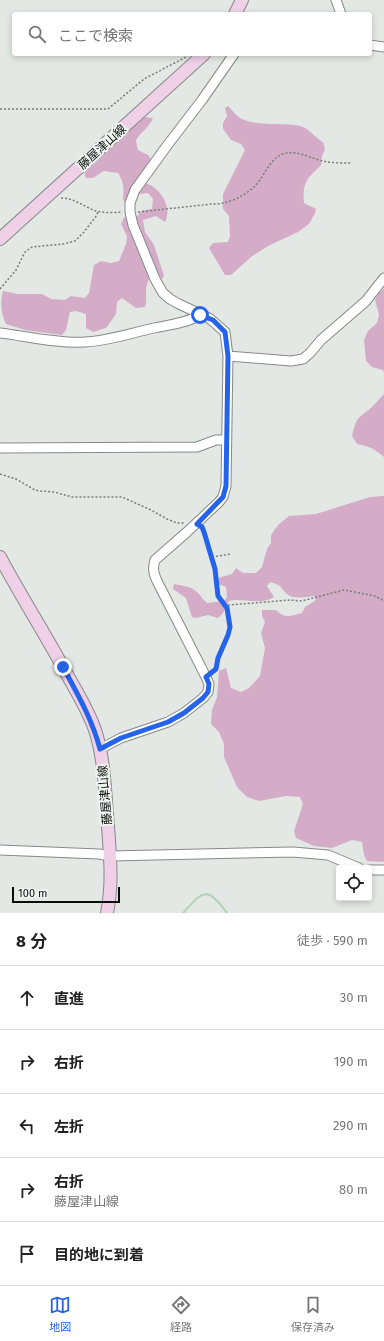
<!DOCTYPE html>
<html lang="ja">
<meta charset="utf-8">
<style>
:root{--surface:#fff;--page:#f2f2f2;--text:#222;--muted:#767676;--line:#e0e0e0;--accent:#2563eb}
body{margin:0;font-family:"Fira Sans","Noto Sans JP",sans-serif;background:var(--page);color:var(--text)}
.controls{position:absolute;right:12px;bottom:12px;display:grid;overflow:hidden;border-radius:4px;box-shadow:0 2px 6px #0003}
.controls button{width:36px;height:36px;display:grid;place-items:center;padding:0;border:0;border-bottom:1px solid var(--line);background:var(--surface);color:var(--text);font:20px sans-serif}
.scale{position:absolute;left:12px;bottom:10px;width:108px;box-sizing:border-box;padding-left:4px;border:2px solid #0b0d0b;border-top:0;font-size:11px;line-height:14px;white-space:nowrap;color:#0b0d0b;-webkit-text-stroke:3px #f0f6f1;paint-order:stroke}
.stop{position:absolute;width:12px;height:12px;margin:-9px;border:3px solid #2563eb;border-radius:50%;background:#fff}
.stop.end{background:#2563eb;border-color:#fff;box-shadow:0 1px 4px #0008}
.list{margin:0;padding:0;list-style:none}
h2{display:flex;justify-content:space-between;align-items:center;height:52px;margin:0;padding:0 16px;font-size:17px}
h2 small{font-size:13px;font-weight:400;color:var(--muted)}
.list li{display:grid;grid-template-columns:26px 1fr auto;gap:12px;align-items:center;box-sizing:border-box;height:64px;padding:0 16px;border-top:1px solid var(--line)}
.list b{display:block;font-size:15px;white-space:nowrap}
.list p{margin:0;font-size:13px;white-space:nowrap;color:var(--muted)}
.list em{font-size:13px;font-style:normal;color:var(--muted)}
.icon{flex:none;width:22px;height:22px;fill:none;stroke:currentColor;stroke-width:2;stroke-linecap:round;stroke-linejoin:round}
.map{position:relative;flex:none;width:384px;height:913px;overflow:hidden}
.search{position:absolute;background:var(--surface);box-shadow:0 2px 6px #0003;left:12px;right:12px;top:12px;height:44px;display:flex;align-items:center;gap:10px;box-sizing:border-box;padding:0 14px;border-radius:4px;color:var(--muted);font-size:15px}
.sheet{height:372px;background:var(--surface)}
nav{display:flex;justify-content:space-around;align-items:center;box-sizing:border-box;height:56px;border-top:1px solid var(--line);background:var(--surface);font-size:11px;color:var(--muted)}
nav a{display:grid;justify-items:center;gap:2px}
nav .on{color:var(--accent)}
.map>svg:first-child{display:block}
.green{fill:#d5acc7}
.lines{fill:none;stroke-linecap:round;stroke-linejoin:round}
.stream{stroke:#add5b7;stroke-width:2}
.minor-casing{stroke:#858a86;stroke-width:11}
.secondary-casing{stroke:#858a86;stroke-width:14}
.path{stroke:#787c79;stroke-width:1.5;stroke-dasharray:2 2;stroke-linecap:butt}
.minor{stroke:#fff;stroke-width:9}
.secondary{stroke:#efd0e7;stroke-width:12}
.route{stroke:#2563eb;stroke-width:5}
.labels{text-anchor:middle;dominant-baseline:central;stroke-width:4;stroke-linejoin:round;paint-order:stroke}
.street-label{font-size:12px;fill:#0b0d0b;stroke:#f0f6f1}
</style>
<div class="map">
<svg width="384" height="913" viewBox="0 0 384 913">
<rect width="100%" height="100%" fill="#e3e8e4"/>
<path class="green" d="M228 106C232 110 237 117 242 119 259 127 283 122 300 126 309 128 315 138 323 142L325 149 322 156 321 165C307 179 302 182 304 203L316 209 315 213 309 224 298 232 268 246 251 257 231 275H225L209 248 213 243 228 242 230 236 229 216 223 209V194L245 150 241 144 231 140 223 129V123L227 116 225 108Z
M145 117 153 118C149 128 140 132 136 141L138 150 148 155 152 161 145 183C160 187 173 207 165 222L156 216 143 220 145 232 154 245 164 276 162 279 157 273H150C150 279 146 284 146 290 146 296 147 300 145 307L136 308 122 298 117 302 116 314 106 328 93 332 86 328V314L76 311 70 312 66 330 62 335 25 330 6 324C1 314 0 302 3 291L18 294H42L51 299 65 300 71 296 85 298 89 293 94 265 101 261 111 263 119 261 126 244 127 236 121 224 124 217 129 218 138 216C140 210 145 210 152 209L153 199 148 193 132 195 127 203 123 200C124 190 124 182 118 173L104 171 93 178H86L84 172 104 150Z
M384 289V373L383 370 372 367 366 361 364 340 368 331 377 323 379 315 375 300 379 293Z
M384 394V457C375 449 369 446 357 444L352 436C357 414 359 419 373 406 377 402 380 398 384 394Z
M384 496V861L383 862 367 861 364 855 362 842 352 840 332 848 314 846 296 838 294 831 303 804 300 797 286 796 259 801 247 797 237 787 224 757V744L219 732 211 724 212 710 217 697 219 671 226 668 231 688 241 692 249 688 260 676 265 648 261 633 265 622 262 616V610H276C285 619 291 616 302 613L305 607 316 600 314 596C306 597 292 600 286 593 278 585 283 586 270 582L267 586 274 597C261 606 243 597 229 601L223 613 218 618 208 615 196 618 192 617 186 598 173 589 174 584C183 586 192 586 198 593 202 597 203 600 207 603L224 601 227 597 226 587 219 584 218 578 232 574 236 568 243 573H256L262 567 267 549 271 543V535L278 525 289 516 316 514 370 497Z"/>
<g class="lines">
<path class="stream" d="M183 913C203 891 207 885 227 913"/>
<g class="minor-casing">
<path id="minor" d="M336 0 341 14
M370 45 384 47
M0 333C26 336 59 344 85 342 108 341 131 333 154 328 169 325 187 323 200 315
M228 356 291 361 303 359 310 353 321 340 366 301 384 278
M0 448 197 447 216 440H226
M100 749 121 738 168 722 184 713 203 698 208 692 209 684 206 677 158 583C154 575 152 569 155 560L187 532 219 502 223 497 226 486 228 356 225 332 209 318 179 304 170 299 163 293 155 279 133 225 130 212V203L135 190 166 147 202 100 234 54
M0 850 99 854 110 856 293 852 328 855 359 868
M369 870H384"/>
</g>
<g class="secondary-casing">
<path id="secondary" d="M235 14 242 0
M0 239 204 54
M0 557C22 598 47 637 69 678 79 696 90 713 96 733 105 763 105 795 108 826 110 855 113 884 107 913"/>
</g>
<path class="path" d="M0 109H108L144 79 188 56
M61 198C73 198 82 205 93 210 102 213 113 213 122 212
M138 212 212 204C226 205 243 197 254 187 265 177 270 155 287 153 300 151 312 159 323 161 332 163 342 163 351 163
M0 289 16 270 25 252 32 247 63 244 75 241 84 232 97 215 98 211
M0 474 16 479 33 489 39 491 54 492 72 497H122L151 510 167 519 177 523H185
M203 529 215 569 218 596 227 608
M212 557 231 554
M212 673 215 669 217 659 230 630 231 627 227 608 229 605 290 600 302 601 344 590 375 596 384 601"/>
<use href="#minor" class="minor"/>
<use href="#secondary" class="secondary"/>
</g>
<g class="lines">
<path class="route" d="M63 667C78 695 92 719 100 749L121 738 168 722 184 713 203 698 208 692 209 684 206 677 216 669 218 658 228 635 230 627 227 608 218 596 215 569 204 532 202 527 197 524 223 497 226 486 228 356 225 332 213 320 200 315"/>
</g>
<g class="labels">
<g class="street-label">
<text transform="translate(102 147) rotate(-42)">藤屋津山線</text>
<text transform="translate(105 795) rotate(-95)">藤屋津山線</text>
</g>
</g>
</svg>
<div class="controls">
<button><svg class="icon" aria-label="locate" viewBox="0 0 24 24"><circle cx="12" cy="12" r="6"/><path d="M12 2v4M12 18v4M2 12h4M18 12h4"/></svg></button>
</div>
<div class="scale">100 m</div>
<div class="stop" style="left:200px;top:315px"></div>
<div class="stop end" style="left:63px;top:667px"></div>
<div class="search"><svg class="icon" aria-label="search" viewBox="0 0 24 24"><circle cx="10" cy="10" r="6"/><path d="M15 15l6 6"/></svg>ここで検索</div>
</div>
<section class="sheet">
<h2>8 分<small>徒歩 · 590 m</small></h2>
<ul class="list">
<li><svg class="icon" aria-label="ahead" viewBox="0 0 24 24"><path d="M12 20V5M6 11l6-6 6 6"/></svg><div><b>直進</b></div><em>30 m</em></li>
<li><svg class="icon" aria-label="right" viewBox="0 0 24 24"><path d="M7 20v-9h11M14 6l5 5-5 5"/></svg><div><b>右折</b></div><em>190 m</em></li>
<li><svg class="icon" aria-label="left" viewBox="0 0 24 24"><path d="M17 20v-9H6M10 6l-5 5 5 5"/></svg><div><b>左折</b></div><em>290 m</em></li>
<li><svg class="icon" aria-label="right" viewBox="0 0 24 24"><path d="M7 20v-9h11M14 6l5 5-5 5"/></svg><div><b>右折</b><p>藤屋津山線</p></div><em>80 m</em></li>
<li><svg class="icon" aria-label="arrive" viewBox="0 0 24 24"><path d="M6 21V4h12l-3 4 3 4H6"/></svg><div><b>目的地に到着</b></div></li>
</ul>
</section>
<nav>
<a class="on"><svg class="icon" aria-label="map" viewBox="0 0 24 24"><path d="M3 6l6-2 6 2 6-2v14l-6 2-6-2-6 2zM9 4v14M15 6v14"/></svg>地図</a>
<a><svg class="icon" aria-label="directions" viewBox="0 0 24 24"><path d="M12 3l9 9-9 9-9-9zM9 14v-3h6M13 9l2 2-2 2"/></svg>経路</a>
<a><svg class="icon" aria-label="saved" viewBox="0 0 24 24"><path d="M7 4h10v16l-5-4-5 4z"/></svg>保存済み</a>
</nav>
